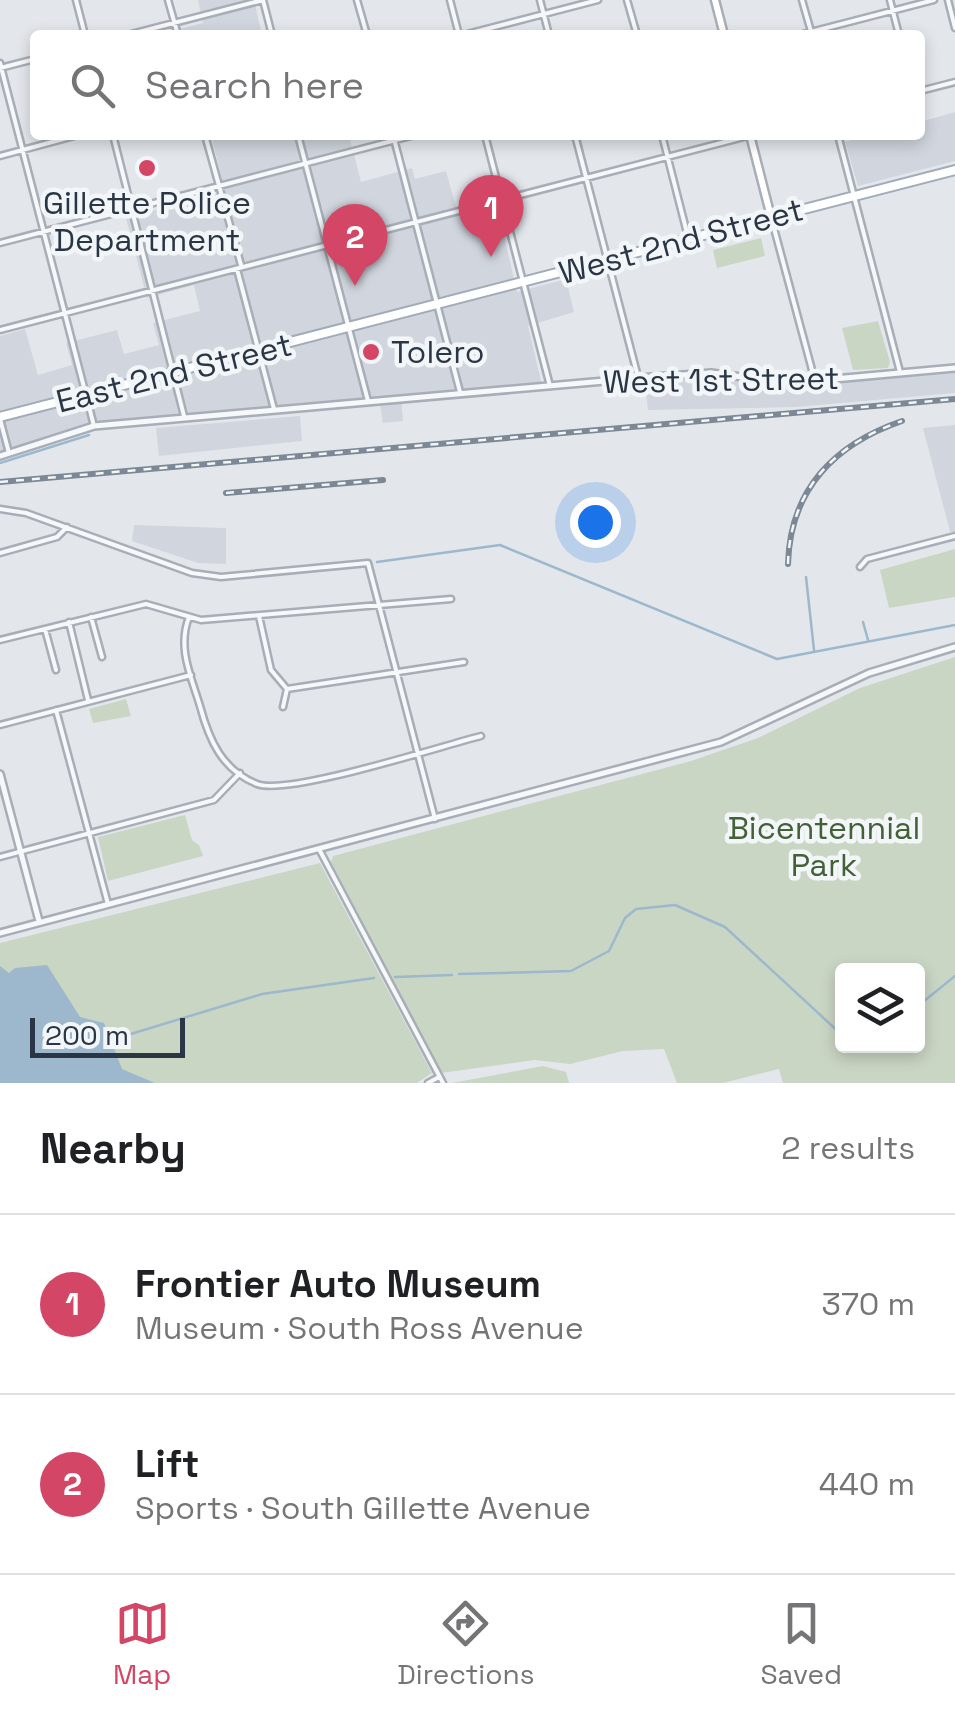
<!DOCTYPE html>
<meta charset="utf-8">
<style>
:root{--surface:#fff;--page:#f2f2f2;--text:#202124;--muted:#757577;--line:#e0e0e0;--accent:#d34666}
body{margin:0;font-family:"Space Grotesk",sans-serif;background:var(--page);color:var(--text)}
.controls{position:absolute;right:30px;bottom:30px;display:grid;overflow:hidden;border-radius:10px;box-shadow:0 5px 15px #0003}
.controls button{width:90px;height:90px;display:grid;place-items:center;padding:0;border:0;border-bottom:2px solid var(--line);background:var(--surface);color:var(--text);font:50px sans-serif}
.scale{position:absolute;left:30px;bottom:25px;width:155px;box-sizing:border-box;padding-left:10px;border:5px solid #2a3645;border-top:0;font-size:28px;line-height:35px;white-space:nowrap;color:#2a3645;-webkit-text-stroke:8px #f3f6f9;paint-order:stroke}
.you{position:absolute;left:595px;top:522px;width:35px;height:35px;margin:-25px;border:8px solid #fff;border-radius:50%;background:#1a73e8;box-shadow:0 0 0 15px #1a73e833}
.badge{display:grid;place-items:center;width:65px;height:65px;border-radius:50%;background:var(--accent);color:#fff;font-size:32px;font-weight:700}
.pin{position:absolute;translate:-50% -82px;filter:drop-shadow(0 2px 5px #0008)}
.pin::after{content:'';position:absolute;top:52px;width:35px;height:30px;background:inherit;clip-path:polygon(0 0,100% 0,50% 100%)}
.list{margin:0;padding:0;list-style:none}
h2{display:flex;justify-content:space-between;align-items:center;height:130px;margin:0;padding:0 40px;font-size:42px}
h2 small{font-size:32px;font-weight:400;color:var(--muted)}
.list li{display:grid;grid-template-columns:65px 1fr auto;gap:30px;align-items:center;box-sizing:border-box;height:180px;padding:0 40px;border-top:2px solid var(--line)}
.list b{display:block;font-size:38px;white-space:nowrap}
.list p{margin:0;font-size:32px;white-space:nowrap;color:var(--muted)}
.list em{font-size:32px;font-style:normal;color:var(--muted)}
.icon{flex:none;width:55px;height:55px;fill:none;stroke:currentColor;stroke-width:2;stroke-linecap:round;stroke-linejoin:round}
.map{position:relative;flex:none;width:955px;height:1083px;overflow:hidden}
.search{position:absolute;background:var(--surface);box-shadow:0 5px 15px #0003;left:30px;right:30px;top:30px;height:110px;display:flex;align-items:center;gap:25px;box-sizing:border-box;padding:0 35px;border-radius:10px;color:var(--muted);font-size:38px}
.sheet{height:490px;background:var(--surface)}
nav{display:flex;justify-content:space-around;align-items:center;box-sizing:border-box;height:140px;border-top:2px solid var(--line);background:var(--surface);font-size:28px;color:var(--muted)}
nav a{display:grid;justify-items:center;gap:5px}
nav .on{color:var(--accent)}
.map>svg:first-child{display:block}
.built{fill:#d1d6de}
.green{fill:#cad6c4;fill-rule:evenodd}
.water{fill:#9db8cc}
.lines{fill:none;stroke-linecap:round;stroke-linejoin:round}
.stream{stroke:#9db8cc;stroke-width:2.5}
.minor-casing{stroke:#a8aeb7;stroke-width:9}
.tertiary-casing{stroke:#a8aeb7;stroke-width:10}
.secondary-casing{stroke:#a8aeb7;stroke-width:11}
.primary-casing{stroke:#a2acb8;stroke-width:12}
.minor{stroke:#f6f8fa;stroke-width:4}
.tertiary{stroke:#f6f8fa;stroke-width:5}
.secondary{stroke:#fff;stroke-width:6}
.primary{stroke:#fff;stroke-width:8}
.rail-casing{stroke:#7c8896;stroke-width:6}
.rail{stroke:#f3f6f9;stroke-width:2.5;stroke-dasharray:8;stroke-linecap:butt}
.poi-dot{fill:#d34666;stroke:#f3f6f9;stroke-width:4}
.labels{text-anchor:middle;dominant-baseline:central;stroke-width:9;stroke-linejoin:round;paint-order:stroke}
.poi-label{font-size:32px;fill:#2a3645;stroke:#f3f6f9}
.street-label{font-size:32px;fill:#2a3645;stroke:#f3f6f9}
.park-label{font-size:32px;fill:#426137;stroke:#f3f6f9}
</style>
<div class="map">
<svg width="955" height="1083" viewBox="0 0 955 1083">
<rect width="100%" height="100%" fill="#e3e7ec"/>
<path class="built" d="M198 0H254L262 35H158L203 23Z
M955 112V161L858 186 845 142 871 135H920V122Z
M211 135H349L361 182 412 168 415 179 446 171 456 207 495 196 517 292 566 279 574 312 528 326 542 385 401 398 403 421 383 423 379 398 88 424 0 452V336L25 329 38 375 72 365 66 343 117 330 124 354 159 345 153 323 200 311 194 285 147 298 126 218 225 191Z
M955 373V393L796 407 648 410 645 383 713 378 778 388Z
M300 416 302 441 159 456 156 428Z
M955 425V532H950L923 428Z
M134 525 226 528V564L198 563 132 541Z"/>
<path class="green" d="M761 238 765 256 717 268 713 250Z
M878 321 890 362 888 368 853 370 842 328Z
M955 549V597L889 608 880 570Z
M955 657V1083H783L779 1069 723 1083H677L664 1049 623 1051 570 1064 535 1060 441 1073 331 862 333 856 691 761 758 738 860 688ZM842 971H918V1046H842Z
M126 699 131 716 93 723 89 709Z
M185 815 192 840 199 845 203 856 108 881 98 837Z
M320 863 432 1073 417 1083H0V943Z
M543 1066 566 1072 569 1083H452Z"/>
<path class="water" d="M47 965 80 1017 104 1023 122 1069 155 1083H0V966L9 973 15 968Z"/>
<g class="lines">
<path class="stream" d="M0 463 89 435
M377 562 500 545 777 659 955 625
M806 577 814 650
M863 622 868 640
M459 974 571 971 609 951 625 918 636 909 675 905 725 927 842 1035
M395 977 452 975
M918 1006 955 976
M111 1040 262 994 374 978"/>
<g class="minor-casing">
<path id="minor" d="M76 0 85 35
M168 0 178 35
M263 0 272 35
M357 0 367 35
M450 0 459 35
M540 0 549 35
M627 0 637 35
M802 0 812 35
M890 0 899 35
M948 0 955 28
M127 35 263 0
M463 35 598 0
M799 35 934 0
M0 63 94 426
M0 68 35 59
M920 91 955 82
M113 135 184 416
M205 135 241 265
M298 135 368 401
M393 135 460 392
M485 135 550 386
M575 135 638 377
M662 135 688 237
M838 135 900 372
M0 156 78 135
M771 217 815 381
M0 243 415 135
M237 269 274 409
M0 330 748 136
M0 419 9 453
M0 509 26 513 192 573 221 577 368 563 435 819
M0 553 57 537 67 527
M860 567 867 559 955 536
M259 616 271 670 287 689 464 662
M91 617 102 657
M189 617C177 648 191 676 200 706 209 740 222 770 257 784 288 796 441 746 481 736
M69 622 88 700
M45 629 56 670
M0 640 146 604 201 620 451 599
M283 707 287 689
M56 710 108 904
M0 725 191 675
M319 849 443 1083
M0 857 214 800 240 773
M428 1083 439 1077"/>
</g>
<g class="tertiary-casing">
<path id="tertiary" d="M0 456 94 426 639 378 711 373 790 383 955 368
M0 774 39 921
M0 933 721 742 869 673 955 647"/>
</g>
<g class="secondary-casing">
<path id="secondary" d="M715 0 724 35
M750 135 771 217"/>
</g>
<g class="primary-casing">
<path id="primary" d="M0 417 955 170"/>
</g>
<use href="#minor" class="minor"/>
<use href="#tertiary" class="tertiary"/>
<use href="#secondary" class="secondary"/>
<use href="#primary" class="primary"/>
<g class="rail-casing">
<path id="rail" d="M0 482 955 399
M226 493 383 480
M788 564C790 489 835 444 902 421"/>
</g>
<use href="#rail" class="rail"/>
</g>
<g class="poi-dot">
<circle cx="147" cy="168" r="10"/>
<circle cx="371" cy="352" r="10"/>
</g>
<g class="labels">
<g class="poi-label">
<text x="147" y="203">Gillette Police<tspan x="147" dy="37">Department</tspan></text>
<text x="391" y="352" text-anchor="start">Tolero</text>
</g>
<g class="street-label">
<text transform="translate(681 241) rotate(-15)">West 2nd Street</text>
<text transform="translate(174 373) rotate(-14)">East 2nd Street</text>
<text transform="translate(721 380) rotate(-1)">West 1st Street</text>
</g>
<g class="park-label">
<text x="824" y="828">Bicentennial<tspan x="824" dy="37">Park</tspan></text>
</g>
</g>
</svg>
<div class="controls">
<button><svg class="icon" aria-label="layers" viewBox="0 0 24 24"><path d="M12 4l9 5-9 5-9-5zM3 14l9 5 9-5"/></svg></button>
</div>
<div class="scale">200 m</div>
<div class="you"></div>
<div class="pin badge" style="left:491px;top:257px">1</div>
<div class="pin badge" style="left:355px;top:286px">2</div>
<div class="search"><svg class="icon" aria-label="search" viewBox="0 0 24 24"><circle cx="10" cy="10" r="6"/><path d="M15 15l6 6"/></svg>Search here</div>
</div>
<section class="sheet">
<h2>Nearby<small>2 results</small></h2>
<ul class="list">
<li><span class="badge">1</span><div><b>Frontier Auto Museum</b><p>Museum · South Ross Avenue</p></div><em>370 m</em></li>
<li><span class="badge">2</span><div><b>Lift</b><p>Sports · South Gillette Avenue</p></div><em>440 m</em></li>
</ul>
</section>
<nav>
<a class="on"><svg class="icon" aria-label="map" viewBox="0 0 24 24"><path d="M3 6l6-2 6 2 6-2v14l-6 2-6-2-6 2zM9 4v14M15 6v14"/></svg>Map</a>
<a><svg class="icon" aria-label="directions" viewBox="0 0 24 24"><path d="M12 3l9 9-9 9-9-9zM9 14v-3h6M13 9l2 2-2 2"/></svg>Directions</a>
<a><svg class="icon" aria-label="saved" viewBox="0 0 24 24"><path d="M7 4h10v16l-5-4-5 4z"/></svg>Saved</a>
</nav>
